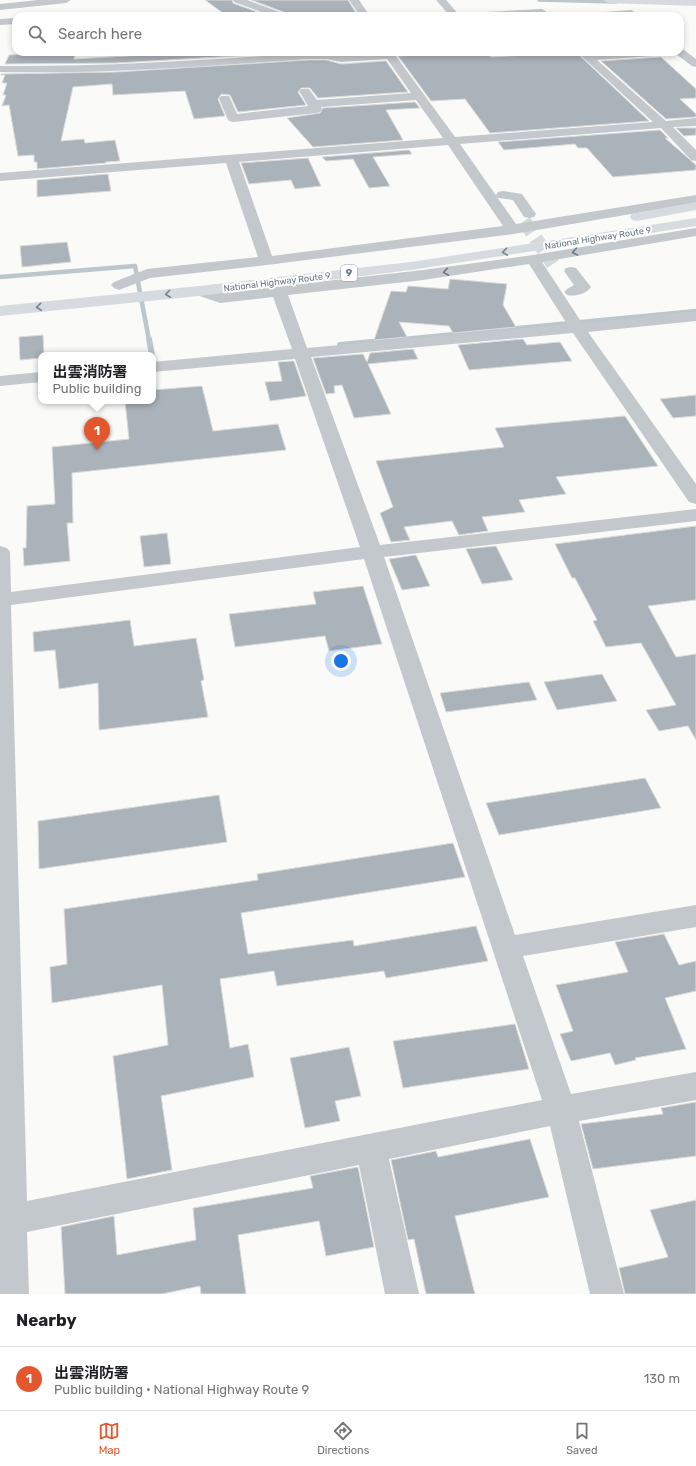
<!DOCTYPE html>
<meta charset="utf-8">
<style>
:root{--surface:#fff;--page:#f2f2f2;--text:#202124;--muted:#757577;--line:#e0e0e0;--accent:#e4572e}
body{margin:0;font-family:Rubik,"Noto Sans JP",sans-serif;background:var(--page);color:var(--text)}
.you{position:absolute;left:341px;top:661px;width:14px;height:14px;margin:-10px;border:3px solid #fff;border-radius:50%;background:#1a73e8;box-shadow:0 0 0 6px #1a73e833}
.badge{display:grid;place-items:center;width:26px;height:26px;border-radius:50%;background:var(--accent);color:#fff;font-size:13px;font-weight:700}
.pin{position:absolute;translate:-50% -33px;filter:drop-shadow(0 1px 2px #0008)}
.pin::after{content:'';position:absolute;top:21px;width:14px;height:12px;background:inherit;clip-path:polygon(0 0,100% 0,50% 100%)}
.popup{position:absolute;left:38px;top:352px;width:118px;height:52px;box-sizing:border-box;display:grid;place-content:center;border-radius:8px;background:var(--surface);filter:drop-shadow(0 1px 3px #0005);font-size:13px;white-space:nowrap;color:var(--muted)}
.popup b{font-size:15px;color:var(--text)}
.popup::after{content:'';position:absolute;left:50%;top:100%;margin-left:-8px;border:8px solid transparent;border-top-color:var(--surface)}
.list{margin:0;padding:0;list-style:none}
h2{display:flex;justify-content:space-between;align-items:center;height:52px;margin:0;padding:0 16px;font-size:17px}
h2 small{font-size:13px;font-weight:400;color:var(--muted)}
.list li{display:grid;grid-template-columns:26px 1fr auto;gap:12px;align-items:center;box-sizing:border-box;height:64px;padding:0 16px;border-top:1px solid var(--line)}
.list b{display:block;font-size:15px;white-space:nowrap}
.list p{margin:0;font-size:13px;white-space:nowrap;color:var(--muted)}
.list em{font-size:13px;font-style:normal;color:var(--muted)}
.icon{flex:none;width:22px;height:22px;fill:none;stroke:currentColor;stroke-width:2;stroke-linecap:round;stroke-linejoin:round}
.map{position:relative;flex:none;width:696px;height:1294px;overflow:hidden}
.search{position:absolute;background:var(--surface);box-shadow:0 2px 6px #0003;left:12px;right:12px;top:12px;height:44px;display:flex;align-items:center;gap:10px;box-sizing:border-box;padding:0 14px;border-radius:12px;color:var(--muted);font-size:15px}
.sheet{height:116px;background:var(--surface)}
nav{display:flex;justify-content:space-around;align-items:center;box-sizing:border-box;height:56px;border-top:1px solid var(--line);background:var(--surface);font-size:11px;color:var(--muted)}
nav a{display:grid;justify-items:center;gap:2px}
nav .on{color:var(--accent)}
.map>svg:first-child{display:block}
.lines{fill:none;stroke-linecap:round;stroke-linejoin:round}
.stream-far2{stroke:#bbc7cb;stroke-width:3.5}
.stream-far1{stroke:#bbc7cb;stroke-width:4.5}
.stream{stroke:#bbc7cb;stroke-width:6}
.building{fill:#aab3b9;stroke:#dcdcda}
.minor-tunnel{stroke:#d5d9db;stroke-width:14;stroke-dasharray:14 7;stroke-linecap:butt}
.minor{fill:#c3c8cc;fill-rule:evenodd}
.major{fill:#d6dbdf;fill-rule:evenodd}
.highway{fill:#d6dbdf;fill-rule:evenodd}
.oneway{stroke:#768591}
.oneway2{stroke:#6a7a87}
.labels{text-anchor:middle;dominant-baseline:central;stroke-width:4;stroke-linejoin:round;paint-order:stroke}
.far-street-label{font-size:9px;fill:#657683;stroke:#fff}
.shield{fill:#fff;stroke:#939fa8;stroke-width:1}
.shield-label{font-size:10px;font-weight:bold;fill:#657683}
</style>
<div class="map">
<svg width="696" height="1294" viewBox="0 0 696 1294">
<rect width="100%" height="100%" fill="#fafaf8"/>
<g class="lines">
<path class="stream-far2" d="M539 0 616 2"/>
<path class="stream-far1" d="M0 277 135 266 149 340
M393 340 696 311"/>
<path class="stream" d="M149 339 152 355
M340 345 403 339"/>
</g>
<path class="building" d="M205 0H232L233 3 268 16H227Z
M251 0H348L358 16H287L286 13Z
M162 52H302L116 63 5 64 9 55 75 53 74 59 163 54Z
M486 52 491 57 576 52 649 121 490 133 465 99 431 101 398 56Z
M661 57 696 89V98L680 99 696 114V117L666 119 601 61Z
M309 60H326L341 64 386 61 408 92 318 98 310 88H301L298 92 306 105 238 112 230 95 221 94 218 99 225 116 194 119 185 91 113 95 112 84 73 87 61 141 84 139 85 143 115 140 120 161 106 162V163L37 169V162H34V155L18 156 9 105 2 106 6 95H3L7 83H2L5 75H1V74L116 72Z
M415 102 420 108 386 110 403 140 313 147 287 118 320 113 323 108Z
M676 128H696V135L684 136Z
M660 130 668 138H665L696 165V170L613 177 587 148H578L575 144 504 150 498 142Z
M409 150 412 154 373 157 390 186 369 188 353 159 326 161 322 157Z
M308 158 321 186 295 189 291 180 249 184 241 163Z
M108 174 111 191 37 197V180Z
M67 242 71 262 22 267 20 246Z
M450 279 507 284 503 305 516 327 453 333 449 326 399 322 407 337 374 340 391 291 406 292 408 286 448 289Z
M43 335 44 355H41V358L20 360 19 337Z
M523 339 527 345 560 342 572 361 469 370 458 345Z
M413 349 418 359 368 364 391 414 354 418 342 385 334 386 335 393 326 394 313 358 363 354 367 362 370 353Z
M294 361 306 396 270 401 265 382 282 381 278 362Z
M202 386 213 431 278 424 286 450 72 473 73 523H67L70 561 24 566 23 548H26L27 506 55 504 52 447 129 439 125 401H153V390Z
M696 395V416L673 418 660 399Z
M625 416 658 466 556 477 566 494 519 500 525 512 482 517 488 531 459 535 452 521 404 527 410 540 391 542 380 513 393 507 376 461 504 447 495 428Z
M696 526V600L648 606 676 657 696 654V740L688 726 659 731 646 710 676 705 641 643 606 647 593 621 597 620 575 578H572L555 544Z
M167 533 171 564 144 567 140 536Z
M496 546 513 580 482 584 466 549Z
M416 555 430 586 402 590 389 559Z
M363 586 382 644 329 651 325 636 235 647 229 614 316 604 313 592Z
M130 620 134 646 196 638 204 680 201 681 208 717 99 730 98 683 59 689 55 650 34 652 33 632Z
M602 674 617 701 557 710 544 682Z
M529 682 537 700 446 712 440 693Z
M645 778 661 808 499 835 486 803Z
M219 795 227 842 39 869 38 821Z
M453 843 465 877 241 913 248 954 353 940 354 946 476 926 488 961 386 978 384 971 277 986 274 971 220 979 230 1048 248 1044 254 1077 161 1096 172 1170 127 1179 113 1056 168 1045 162 985 52 1003 50 967 67 964 64 909 258 880 257 874Z
M664 934 679 965 696 961V991L665 998 686 1049 635 1058 636 1060 615 1065 610 1053 571 1061 560 1034 573 1031 556 985 628 972 615 942Z
M515 1024 529 1069 403 1088 393 1041Z
M349 1047 361 1096 335 1101 340 1121 305 1128 290 1058Z
M696 1102V1156L593 1169 581 1124 663 1114 661 1108Z
M530 1139 549 1197 455 1216 475 1294H426L414 1239 408 1240 391 1160 436 1151 438 1157Z
M358 1167 374 1247 326 1256 319 1221 238 1235 246 1294H201L200 1286 162 1294H65L61 1227 114 1216 117 1255 196 1240 193 1208 313 1188 310 1176Z
M696 1200V1294H625L619 1268 668 1257 650 1210Z"/>
<g class="lines">
<path class="minor-tunnel" d="M524 221 553 264"/>
<path class="minor" d="M38 0H71L66 3 0 10V4Z
M233 0H247L285 14 286 16H272L234 2Z
M349 0H359L370 16H360Z
M436 0H446L460 16H450Z
M542 9 547 12 546 14 524 16H463L468 13Z
M631 10 641 16H587L592 13Z
M98 12 102 13V16H85L86 14Z
M16 18V24L0 25V19Z
M680 49 684 50 696 59V67L692 66 676 54 675 52H680Z
M382 52H393L455 137 653 122 577 52H588L590 54 672 52 667 55 597 60 666 121 696 118V126L673 127 696 150V161L691 160 661 128 460 144 516 224 696 195V203L513 234 267 265 150 278 124 288 119 290 114 288 111 285 114 282 147 269 258 257 226 163 0 181V173L443 138 416 100 321 107 322 109 320 112 316 113 233 122 229 121 227 118 219 98 221 96H229L237 114 308 106 299 91 301 89H309L317 100 411 93 387 59 341 62 326 59H309C206 66 103 74 0 72V66C103 67 206 60 309 53H326L341 56 382 53ZM448 145 503 226 272 256 239 162Z
M503 191 522 194 536 214 534 217 529 218 524 217 513 200 498 198 496 195 498 192Z
M696 228V236L542 262 582 323 696 311V321L588 332 696 484V504L689 502 573 333 311 357 380 545 696 509V521L384 557 515 935 696 905V927L523 956 571 1094 696 1072V1100L579 1121 624 1294H590L550 1126 389 1159 419 1294H385L359 1165 27 1232 29 1294H0V546L7 548 10 552 11 592 360 547 295 359 153 372V362L292 349 273 297 220 303 194 294 191 291 194 288 199 286 221 293 423 270 533 255ZM529 264 567 324 307 348 288 295 423 280ZM364 559 542 1100 27 1201 11 605Z
M571 267 576 268 591 287C586 294 575 297 567 295L564 292 567 289 574 285 564 271 566 268Z
M41 372V382L0 386V376Z"/>
<path class="major" d="M603 0H696V6L608 3Z"/>
<path class="highway" d="M696 202V210L637 221 632 220 630 217 632 214 637 213Z
M696 218V226L411 270 199 296 0 316V306L199 286 411 262Z"/>
</g>
<defs><path id="oneway-chevron" d="M-2-3.5L2.5 0L-2 3.5" fill="none" stroke-width="1.6" stroke-linecap="round" stroke-linejoin="round"/></defs>
<g class="oneway">
<use href="#oneway-chevron" transform="translate(505 252) rotate(172)"/>
<use href="#oneway-chevron" transform="translate(168 294) rotate(174)"/>
<use href="#oneway-chevron" transform="translate(39 307) rotate(174)"/>
</g>
<g class="oneway2">
<use href="#oneway-chevron" transform="translate(575 252) rotate(170)"/>
<use href="#oneway-chevron" transform="translate(446 272) rotate(172)"/>
</g>
<g class="labels">
<g class="far-street-label">
<text transform="translate(598 238) rotate(-9)">National Highway Route 9</text>
<text transform="translate(277 282) rotate(-7)">National Highway Route 9</text>
</g>
<rect class="shield" x="341" y="265" width="16" height="16" rx="3"/>
<g class="shield-label">
<text x="349" y="273">9</text>
</g>
</g>
</svg>
<div class="you"></div>
<div class="pin badge" style="left:97px;top:450px">1</div>
<div class="popup"><b>出雲消防署</b>Public building</div>
<div class="search"><svg class="icon" aria-label="search" viewBox="0 0 24 24"><circle cx="10" cy="10" r="6"/><path d="M15 15l6 6"/></svg>Search here</div>
</div>
<section class="sheet">
<h2>Nearby<small></small></h2>
<ul class="list">
<li><span class="badge">1</span><div><b>出雲消防署</b><p>Public building · National Highway Route 9</p></div><em>130 m</em></li>
</ul>
</section>
<nav>
<a class="on"><svg class="icon" aria-label="map" viewBox="0 0 24 24"><path d="M3 6l6-2 6 2 6-2v14l-6 2-6-2-6 2zM9 4v14M15 6v14"/></svg>Map</a>
<a><svg class="icon" aria-label="directions" viewBox="0 0 24 24"><path d="M12 3l9 9-9 9-9-9zM9 14v-3h6M13 9l2 2-2 2"/></svg>Directions</a>
<a><svg class="icon" aria-label="saved" viewBox="0 0 24 24"><path d="M7 4h10v16l-5-4-5 4z"/></svg>Saved</a>
</nav>
